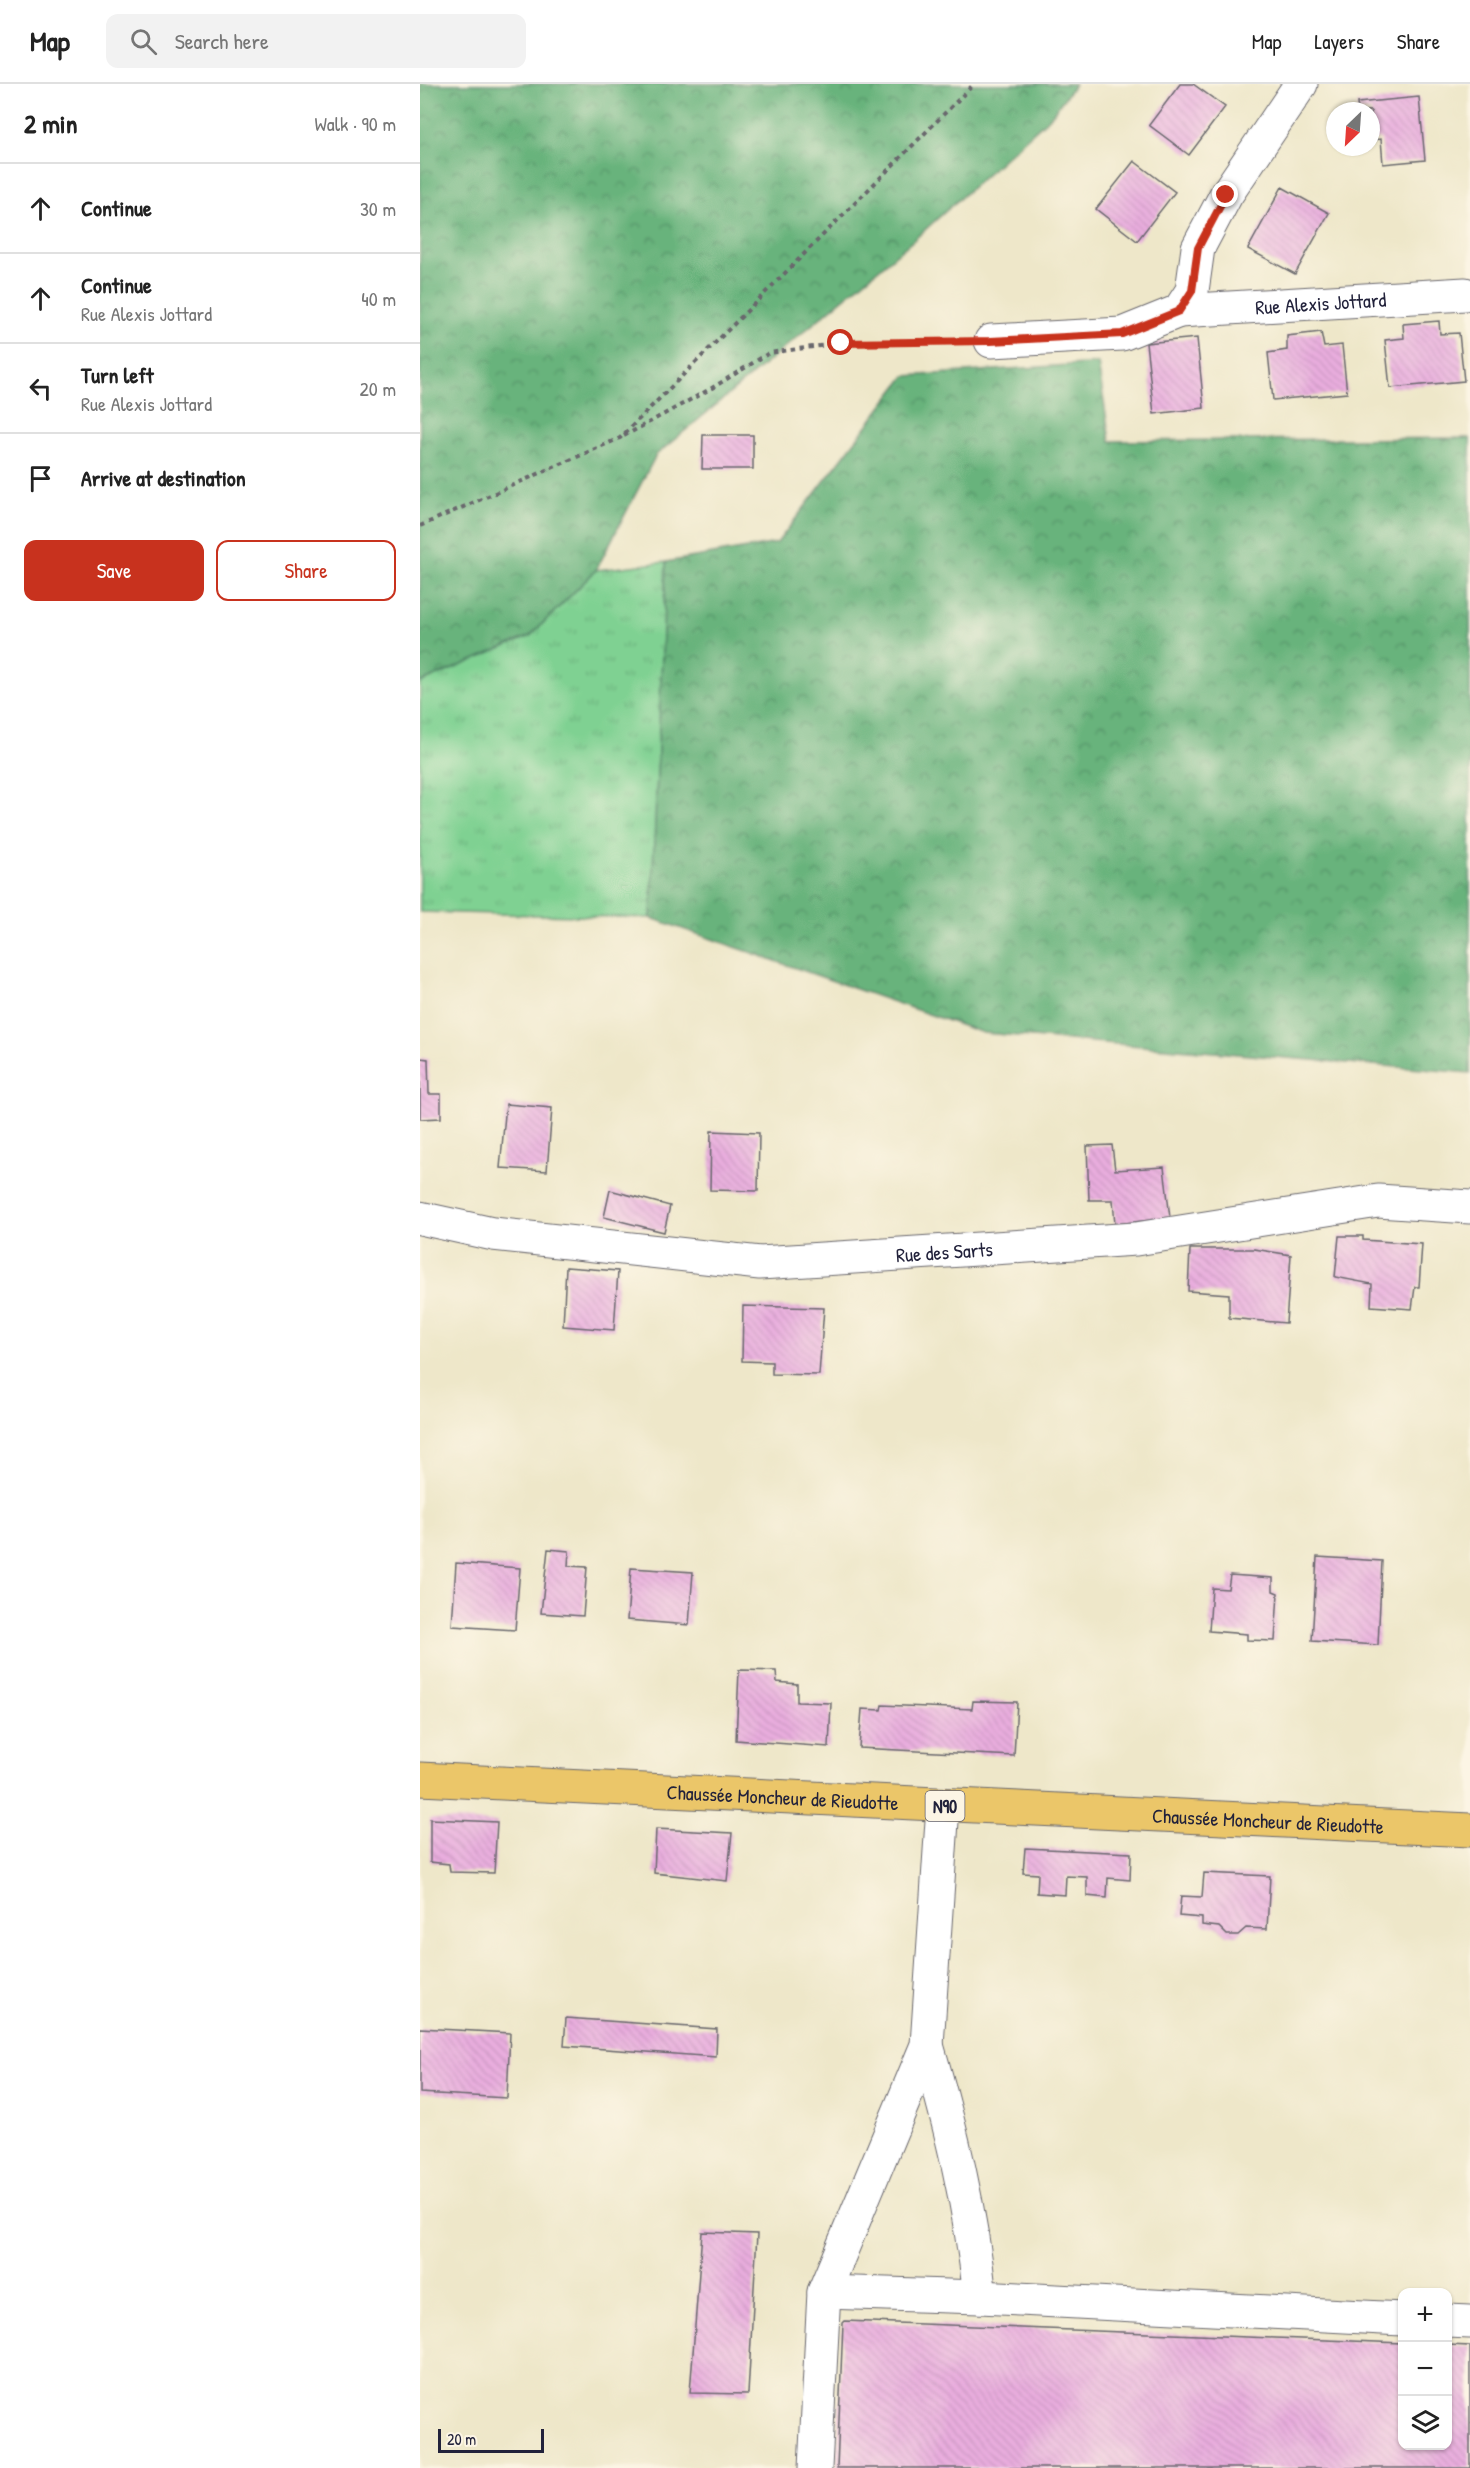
<!DOCTYPE html>
<meta charset="utf-8">
<style>
:root{--surface:#fff;--page:#f2f2f2;--text:#222;--muted:#767676;--line:#e0e0e0;--accent:#c8321e}
body{margin:0;font-family:"Patrick Hand",sans-serif;background:var(--page);color:var(--text)}
.controls{position:absolute;right:18px;bottom:18px;display:grid;overflow:hidden;border-radius:12px;box-shadow:0 2px 4px #0004}
.controls button{width:54px;height:54px;display:grid;place-items:center;padding:0;border:0;border-bottom:2px solid var(--line);background:var(--surface);color:var(--text);font:30px sans-serif}
.compass{position:absolute;left:906px;top:18px;width:54px;height:54px;border-radius:50%;background:var(--surface);box-shadow:0 2px 4px #0004;rotate:205deg}
.scale{position:absolute;left:18px;bottom:15px;width:106px;box-sizing:border-box;padding-left:6px;border:3px solid #22223b;border-top:0;font-size:16px;line-height:21px;white-space:nowrap;color:#22223b;-webkit-text-stroke:4px #fcf5e5;paint-order:stroke}
.stop{position:absolute;width:18px;height:18px;margin:-14px;border:4px solid #c8321e;border-radius:50%;background:#fff}
.stop.end{background:#c8321e;border-color:#fff;box-shadow:0 2px 6px #0008}
.list{margin:0;padding:0;list-style:none}
h2{display:flex;justify-content:space-between;align-items:center;height:78px;margin:0;padding:0 24px;font-size:26px}
h2 small{font-size:20px;font-weight:400;color:var(--muted)}
.list li{display:grid;grid-template-columns:39px 1fr auto;gap:18px;align-items:center;box-sizing:border-box;height:90px;padding:0 24px;border-top:2px solid var(--line)}
.list b{display:block;font-size:22px;white-space:nowrap}
.list p{margin:0;font-size:20px;white-space:nowrap;color:var(--muted)}
.list em{font-size:20px;font-style:normal;color:var(--muted)}
.actions{display:flex;gap:12px;padding:18px 24px}
.actions a{flex:1;padding:14px 0;border:2px solid var(--accent);border-radius:12px;text-align:center;font-size:21px;color:var(--accent)}
.actions .main{background:var(--accent);color:#fff}
.icon{flex:none;width:33px;height:33px;fill:none;stroke:currentColor;stroke-width:2;stroke-linecap:round;stroke-linejoin:round}
.map{position:relative;flex:none;width:1050px;height:2384px;overflow:hidden}
header{display:flex;align-items:center;gap:36px;box-sizing:border-box;height:84px;padding:0 30px;background:var(--surface);border-bottom:2px solid var(--line)}
header strong{font-size:28px}
nav{display:flex;gap:33px;margin-inline-start:auto;font-size:21px}
.search{width:420px;height:54px;background:var(--page);display:flex;align-items:center;gap:15px;box-sizing:border-box;padding:0 21px;border-radius:12px;color:var(--muted);font-size:22px}
main{display:flex}
aside{flex:1;background:var(--surface)}
.map>svg:first-child{display:block}
.grass{fill:url(#grass-tufts);stroke:#507a66;stroke-width:1.5}
.forest{fill:url(#forest-crowns);stroke:#446a5c;stroke-width:1.5}
.building{fill:url(#building-back-hatch)}
.lines{fill:none;stroke-linecap:round;stroke-linejoin:round}
.minor-casing{stroke:#69676d;stroke-width:35}
.major-casing{stroke:#69676d;stroke-width:35}
.path{stroke:#69676d;stroke-width:4;stroke-dasharray:4.5 4.5;stroke-linecap:butt}
.minor{stroke:#fff;stroke-width:33}
.major{stroke:#ebc669;stroke-width:33}
.route{stroke:#c8321e;stroke-width:8}
.labels{text-anchor:middle;dominant-baseline:central;stroke-width:4.5;stroke-linejoin:round;paint-order:stroke}
.shield{fill:#fcf5e5;stroke:#63616e;stroke-width:1.5}
.shield-label{font-size:18px;font-weight:bold;fill:#22223b}
.street-label{font-size:20px;fill:#22223b;stroke:#fcf5e5}
</style>
<header>
<strong>Map</strong>
<div class="search"><svg class="icon" aria-label="search" viewBox="0 0 24 24"><circle cx="10" cy="10" r="6"/><path d="M15 15l6 6"/></svg>Search here</div>
<nav><a>Map</a><a>Layers</a><a>Share</a></nav>
</header>
<main>
<aside>
<h2>2 min<small>Walk · 90 m</small></h2>
<ul class="list">
<li><svg class="icon" aria-label="ahead" viewBox="0 0 24 24"><path d="M12 20V5M6 11l6-6 6 6"/></svg><div><b>Continue</b></div><em>30 m</em></li>
<li><svg class="icon" aria-label="ahead" viewBox="0 0 24 24"><path d="M12 20V5M6 11l6-6 6 6"/></svg><div><b>Continue</b><p>Rue Alexis Jottard</p></div><em>40 m</em></li>
<li><svg class="icon" aria-label="left" viewBox="0 0 24 24"><path d="M17 20v-9H6M10 6l-5 5 5 5"/></svg><div><b>Turn left</b><p>Rue Alexis Jottard</p></div><em>20 m</em></li>
<li><svg class="icon" aria-label="arrive" viewBox="0 0 24 24"><path d="M6 21V4h12l-3 4 3 4H6"/></svg><div><b>Arrive at destination</b></div></li>
</ul>
<div class="actions"><a class="main">Save</a><a>Share</a></div>
</aside>
<div class="map">
<svg width="1050" height="2384" viewBox="0 0 1050 2384">
<defs>
<pattern id="grass-tufts" width="24" height="20" patternUnits="userSpaceOnUse" patternTransform="scale(1.5)"><rect width="24" height="20" fill="#7fd192"/><path d="M3 7l-1-3M5 7V3M7 7l1-3M15 17l-1-3M17 17v-4M19 17l1-3" fill="none" stroke="#6db37f"/></pattern>
<pattern id="forest-crowns" width="20" height="18" patternUnits="userSpaceOnUse" patternTransform="scale(1.5)"><rect width="20" height="18" fill="#67b37c"/><path d="M2 6a3 3 0 1 1 6 0M12 15a3 3 0 1 1 6 0" fill="none" stroke="#549167"/></pattern>
<pattern id="building-back-hatch" width="6" height="6" patternUnits="userSpaceOnUse" patternTransform="scale(1.5)"><rect width="6" height="6" fill="#e9adde"/><path d="M-1 5l2 2M0 0l6 6M5-1l2 2" fill="none" stroke="#c895bf"/></pattern>
</defs>
<rect width="100%" height="100%" fill="#fcf5e5"/>
<filter id="ink" filterUnits="userSpaceOnUse"><feTurbulence type="fractalNoise" baseFrequency=".0167" numOctaves="2"/><feDisplacementMap in="SourceGraphic" scale="12" xChannelSelector="R" yChannelSelector="G"/><feConvolveMatrix kernelMatrix="1 2 1 2 8 2 1 2 1" color-interpolation-filters="sRGB"/></filter>
<filter id="wash" filterUnits="userSpaceOnUse"><feTurbulence type="fractalNoise" baseFrequency=".008" numOctaves="4" result="noise"/><feDisplacementMap in="SourceGraphic" scale="24" xChannelSelector="R" yChannelSelector="G"/><feGaussianBlur stdDeviation="1.35" result="paint"/><feColorMatrix in="noise" values="0 0 0 0 0 0 0 0 0 0 0 0 0 0 0 0 0 1.4 0 .05"/><feComposite in="paint" operator="in"/></filter>
<g filter="url(#wash)">
<rect width="100%" height="100%" fill="#eee7c9"/>
<path class="grass" d="M246 478 231 834 0 828V599L110 552 176 486Z"/>
<path class="forest" d="M0 0H655L630 33 496 154 236 371 176 486 110 552 0 599Z
M678 279 690 357 1050 354V989L563 949 231 834 246 478 357 459 485 292Z"/>
<g id="blocks">
<path class="building" d="M760 0H773L805 23 769 71 729 41Z
M999 13 1005 76 963 80 961 55 951 56V27H938L937 19Z
M714 77 755 108 717 157 676 125Z
M862 103 909 129 875 190 828 165Z
M1019 237 1020 250 1039 249 1044 297 970 304 965 256 984 254 983 240Z
M901 248 904 263 922 261 927 309 853 316 848 269 867 266V252Z
M777 254 784 324 734 330 726 259Z
M283 351H333V385H282Z
M0 974 8 975 9 1010H21V1034L0 1035Z
M86 1020 132 1024 127 1087 80 1084Z
M291 1047 339 1049 338 1107 290 1106Z
M692 1061 695 1086 744 1083 750 1134 695 1140 693 1116H669L667 1062Z
M190 1106 250 1122 244 1148 184 1133Z
M919 1152H943V1156L1002 1160 999 1203H995L992 1225 951 1222 952 1200 915 1193Z
M770 1165H834L871 1171 866 1239 809 1234V1210L768 1207Z
M146 1183 198 1187 194 1246 143 1242Z
M323 1222 404 1224 399 1291 352 1290V1278L322 1277Z
M128 1465 149 1467 148 1482 167 1483 163 1532 121 1529Z
M897 1473 962 1477 958 1561 892 1557Z
M36 1479 100 1484 95 1546 32 1542Z
M211 1484 273 1488 269 1541 207 1536Z
M810 1491 853 1494V1507L858 1509 855 1557 827 1556V1550L789 1547 792 1504 808 1505Z
M319 1586 356 1587 357 1598 377 1600V1618L411 1619 409 1663 316 1656Z
M553 1617 597 1618 594 1672 439 1664 442 1625 461 1626 462 1621 552 1625Z
M10 1735 77 1738 74 1789 30 1788 29 1780 10 1778Z
M236 1745 312 1749 307 1797 234 1789Z
M605 1764 711 1769 710 1796 688 1794 687 1814 667 1812V1793L646 1792 645 1811 617 1809 618 1790 603 1789Z
M784 1789 850 1792 847 1845 826 1844 818 1851H807L799 1843 782 1841V1834L759 1832 761 1812 782 1813Z
M146 1934 297 1945 296 1973 144 1962Z
M0 1944 90 1949 87 2014 0 2009Z
M282 2148 337 2150 328 2310 270 2309Z
M425 2237 982 2259V2362H1028V2261L1050 2262V2384H417L423 2239Z"/>
</g>
</g>
<g filter="url(#ink)">
<use href="#blocks" fill-opacity="0" stroke="#69676d" stroke-width="1.5"/>
<g class="lines">
<g class="minor-casing">
<g id="minor">
<path id="s1" d="M759 227 1045 210"/>
<path d="M571 257 702 250 759 227 772 207 778 164 806 111 881 0"/>
<path id="s2" d="M0 1134 73 1150 340 1179 716 1155 958 1117 1050 1123"/>
<path d="M404 2208 560 2213C551 2126 531 2044 507 1961"/>
<path d="M560 2213 982 2235"/>
<path d="M1028 2237 1050 2238"/>
<path d="M395 2384 404 2208 507 1961 523 1722"/>
</g>
</g>
<g class="major-casing">
<g id="major">
<path id="s3" d="M0 1695 1050 1746"/>
</g>
</g>
<path class="path" d="M204 352 292 304 349 269 421 259 537 257
M0 442 200 354 554 0"/>
<use href="#minor" class="minor"/>
<use href="#major" class="major"/>
</g>
</g>
<g class="lines" filter="url(#ink)">
<path class="route" d="M421 259 570 257 702 250 759 227 772 207 778 164 806 111"/>
</g>
<g class="labels">
<rect class="shield" x="505.5" y="1707" width="39" height="30" rx="4.5"/>
<g class="shield-label">
<text x="525" y="1722">N90</text>
</g>
<g class="street-label">
<text stroke="none"><textPath href="#s1" startOffset="142">Rue Alexis Jottard</textPath></text>
<text stroke="none"><textPath href="#s2" startOffset="528">Rue des Sarts</textPath></text>
<text stroke="none"><textPath href="#s3" startOffset="363">Chaussée Moncheur de Rieudotte</textPath></text>
<text stroke="none"><textPath href="#s3" startOffset="849">Chaussée Moncheur de Rieudotte</textPath></text>
</g>
</g>
</svg>
<div class="controls">
<button>+</button>
<button>−</button>
<button><svg class="icon" aria-label="layers" viewBox="0 0 24 24"><path d="M12 4l9 5-9 5-9-5zM3 14l9 5 9-5"/></svg></button>
</div>
<svg class="compass" viewBox="-18 -18 36 36"><path d="M0-13l5 13h-10z" fill="#e53935"/><path d="M0 13l5-13h-10z" fill="#767676"/></svg>
<div class="scale">20 m</div>
<div class="stop" style="left:421px;top:259px"></div>
<div class="stop end" style="left:806px;top:111px"></div>
</div>
</main>
